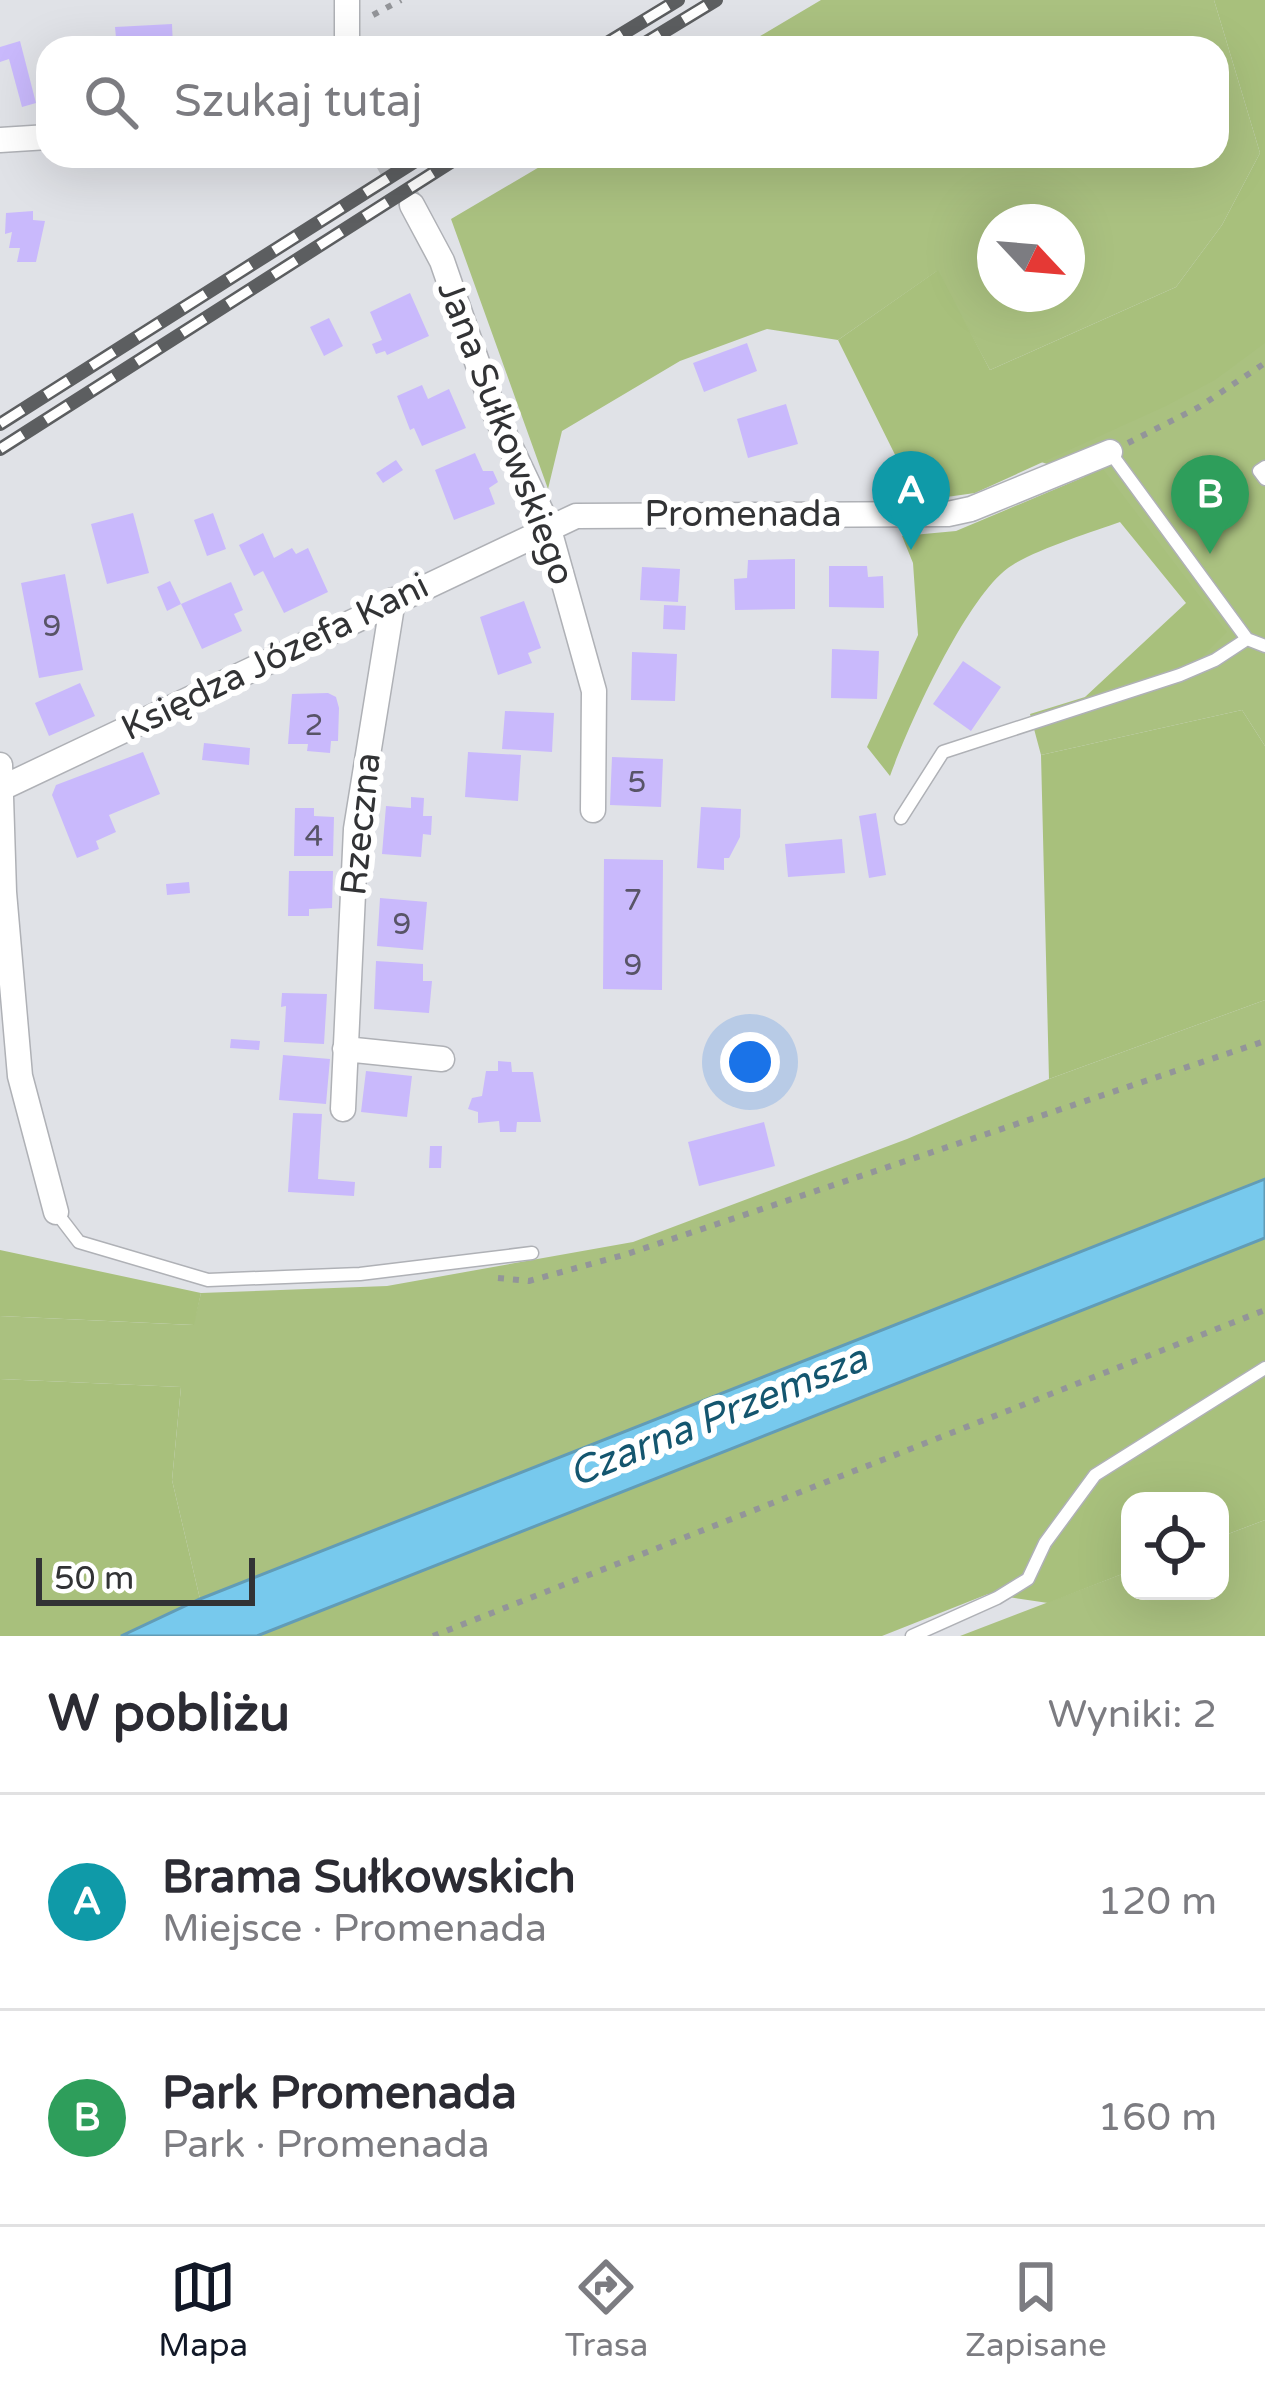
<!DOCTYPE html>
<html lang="pl">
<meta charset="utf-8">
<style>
:root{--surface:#fff;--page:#f2f2f3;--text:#2b2b33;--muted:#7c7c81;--line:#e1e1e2;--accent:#111827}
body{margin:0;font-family:"Varela Round",sans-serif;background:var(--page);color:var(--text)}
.controls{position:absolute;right:36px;bottom:36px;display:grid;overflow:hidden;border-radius:24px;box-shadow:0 12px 48px #0002}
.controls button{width:108px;height:108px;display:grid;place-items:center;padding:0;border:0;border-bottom:3px solid var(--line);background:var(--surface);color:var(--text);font:60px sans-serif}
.compass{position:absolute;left:977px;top:204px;width:108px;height:108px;border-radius:50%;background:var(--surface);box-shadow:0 12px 48px #0002;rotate:116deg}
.scale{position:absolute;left:36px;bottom:30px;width:219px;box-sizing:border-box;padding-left:12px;border:6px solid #323335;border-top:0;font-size:33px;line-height:42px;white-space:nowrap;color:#323335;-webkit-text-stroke:9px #fff;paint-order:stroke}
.you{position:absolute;left:750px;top:1062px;width:42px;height:42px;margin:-30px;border:9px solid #fff;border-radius:50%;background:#1a73e8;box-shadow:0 0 0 18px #1a73e833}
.badge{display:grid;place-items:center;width:78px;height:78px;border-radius:50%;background:var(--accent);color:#fff;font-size:39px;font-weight:700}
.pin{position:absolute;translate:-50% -99px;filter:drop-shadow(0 3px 6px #0008)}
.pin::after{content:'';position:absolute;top:63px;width:42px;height:36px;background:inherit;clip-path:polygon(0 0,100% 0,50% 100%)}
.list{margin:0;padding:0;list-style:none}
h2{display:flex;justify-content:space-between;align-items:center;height:156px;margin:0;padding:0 48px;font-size:51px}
h2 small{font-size:39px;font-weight:400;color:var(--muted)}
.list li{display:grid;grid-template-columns:78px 1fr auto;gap:36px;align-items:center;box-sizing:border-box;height:216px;padding:0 48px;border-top:3px solid var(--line)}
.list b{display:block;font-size:45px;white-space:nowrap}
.list p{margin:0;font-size:39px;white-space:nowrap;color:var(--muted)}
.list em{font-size:39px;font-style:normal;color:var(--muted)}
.icon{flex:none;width:66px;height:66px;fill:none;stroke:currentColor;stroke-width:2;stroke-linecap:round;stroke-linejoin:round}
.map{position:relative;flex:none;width:1265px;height:1636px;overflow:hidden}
.search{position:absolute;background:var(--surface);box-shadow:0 12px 48px #0002;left:36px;right:36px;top:36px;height:132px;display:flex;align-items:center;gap:30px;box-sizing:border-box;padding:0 42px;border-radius:36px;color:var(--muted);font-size:45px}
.sheet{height:588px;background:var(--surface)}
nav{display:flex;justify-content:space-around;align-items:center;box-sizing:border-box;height:168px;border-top:3px solid var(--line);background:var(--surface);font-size:33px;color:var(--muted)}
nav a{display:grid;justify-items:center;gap:6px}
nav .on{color:var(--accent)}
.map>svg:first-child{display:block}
.green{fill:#aac180;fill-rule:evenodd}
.forest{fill:#a8c07c}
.water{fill:#77c9ed;stroke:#629cb6;stroke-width:3}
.building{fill:#c9b9fc}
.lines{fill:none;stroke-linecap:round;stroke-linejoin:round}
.minor-tunnel{stroke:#bdbfc3;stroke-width:24;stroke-dasharray:24 12;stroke-linecap:butt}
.service-casing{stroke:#afb1b6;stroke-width:15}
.minor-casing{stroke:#afb1b6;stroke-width:27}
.path{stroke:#939599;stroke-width:6;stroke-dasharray:6 9;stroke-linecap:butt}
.service{stroke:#fff;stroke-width:12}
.minor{stroke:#fff;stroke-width:24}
.rail-casing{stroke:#5c5e60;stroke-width:14}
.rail{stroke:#fff;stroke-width:9;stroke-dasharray:27;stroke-linecap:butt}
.labels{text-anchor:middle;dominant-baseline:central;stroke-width:12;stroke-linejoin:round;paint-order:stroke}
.number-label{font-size:30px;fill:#585467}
.street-label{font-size:36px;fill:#323335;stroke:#fff}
.water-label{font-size:39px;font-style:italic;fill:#14566f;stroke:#fff}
</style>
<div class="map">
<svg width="1265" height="1636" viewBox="0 0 1265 1636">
<rect width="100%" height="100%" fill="#e0e2e7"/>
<path class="green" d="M821 0H1214L1260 153 1222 225 1176 287 990 370 937 271 838 340 767 329 680 361 562 431 548 489 451 219 558 156H1217V48H740ZM995 222H1067V294H995Z
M1265 311V746L1242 710 1041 755 1030 714 1085 697 1209 627 1099 482 1021 455Z
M1265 1000V1179L200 1599 172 1480 181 1387 0 1379V1316L193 1325 201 1293 387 1286 633 1242 907 1139 1049 1079Z
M1265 1520V1636H960L1130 1571V1591H1220V1537Z"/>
<path class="forest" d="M1214 0H1265V343L1215 380 1166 406 975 493 918 501 838 340 938 270 990 370 1176 287 1222 225 1260 153Z
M1103 469 1227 632 1199 660 1085 697 1186 603 1120 522C1092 532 1031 551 1008 568 965 600 909 724 890 776L867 747 918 635 913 563 902 536 956 531Z
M1242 710 1265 746V1000L1049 1079 1041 755Z
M1265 1238V1520L1220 1537V1501H1130V1571L1048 1603 988 1594 882 1636H257Z
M0 1250 201 1293 194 1325 0 1316Z
M0 1379 181 1387 172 1480 200 1599 121 1636H0Z"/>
<path class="water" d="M1265 1179V1238L257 1636H121L200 1599Z"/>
<path class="building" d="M172 24 173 48H117L115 27Z
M20 41 36 103 22 107 9 59 0 62V47Z
M33 211V220L45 221 36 262H17L20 248H9L12 232 5 234 6 213Z
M410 293 429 336 387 355 385 351 376 354 372 344 382 340 370 312Z
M329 318 343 346 324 356 310 327Z
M747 343 757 371 704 392 693 363Z
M422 385 428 399 449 389 466 428 422 446 414 428 410 430 397 396Z
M786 404 798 444 748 458 737 419Z
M475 453 483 471H493L498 482 489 488 495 504 454 520 435 470Z
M396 460 403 470 383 483 376 473Z
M133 513 149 573 107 584 91 524Z
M213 513 226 549 207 556 194 520Z
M263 533 274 558 292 548 296 554 308 548 328 592 284 613 263 571 254 576 239 545Z
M795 559V609L735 610 734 579 747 578 748 560Z
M829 566H867L868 577 883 576 884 608 829 607Z
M642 567 680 569 678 602 640 600Z
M65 574 83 670 39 678 21 583Z
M170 581 181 604 167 611 157 587Z
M231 582 243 610 234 614 242 631 202 649 181 604Z
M524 601 541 648 528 653 532 663 498 675 480 617Z
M664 605 686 606 685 630 663 629Z
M832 649 879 651 877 699 831 698Z
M632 652 677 654 675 701 631 700Z
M963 661 1001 687 971 731 933 704Z
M80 683 95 716 49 736 35 703Z
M328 693 336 697 339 708 338 741H331L330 753 307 751 308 744H288L292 694Z
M505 711 554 713 552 752 502 749Z
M204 743 250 748 249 765 202 760Z
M143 752 160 794 109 815 116 832 96 841 99 849 77 858 52 795 56 785Z
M468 752 521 755 518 801 465 797Z
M612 757 663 759 661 807 610 805Z
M411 797 424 798 423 816H432L431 835 423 834 421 857 382 854 386 806 411 808Z
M701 807 741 809 740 837 729 858H724V870L697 868Z
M295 808H314V816L334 817 333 856H294Z
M876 813 886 875 869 878 859 816Z
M842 839 845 873 788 877 785 844Z
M604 859 663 860 662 990 603 989Z
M289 871H333L332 908 309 909V916H288Z
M189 882 190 893 167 895 166 884Z
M380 898 427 902 423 950 377 946Z
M376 961 423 964V981H432L429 1013 374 1009Z
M282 993 327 994 324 1044 284 1042 286 1006 281 1007Z
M231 1039 260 1041 259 1050 230 1048Z
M283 1055 330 1059 326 1104 279 1100Z
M498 1061 511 1062 512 1072H533L541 1122H517L516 1132H500L499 1121 478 1123V1112L468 1109 472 1098 482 1096 486 1071H498Z
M366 1071 412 1076 407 1117 361 1112Z
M293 1113 322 1114 318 1179 355 1182 354 1196 288 1192Z
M764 1122 775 1166 699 1186 688 1142Z
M430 1146H442L441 1168H429Z"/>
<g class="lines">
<path class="minor-tunnel" d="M384 156 412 205"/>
<g class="service-casing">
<path id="service" d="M1265 467 1259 471 1265 479
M1247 639 1265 646
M901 818 943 752 1180 675 1215 660 1247 639 1110 452
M56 1212 79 1242 208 1280 360 1274 532 1253
M912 1636 997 1598 1028 1579 1045 1543 1095 1475 1265 1368"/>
</g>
<g class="minor-casing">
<path id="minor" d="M347 0V48
M0 140 48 137
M412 205 442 261 495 414 548 526 594 691 593 810
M0 765 4 892 20 1076 56 1212
M2 788 576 516 948 514 971 509 1110 452
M345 1049 442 1059
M343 1109 356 829 393 600"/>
</g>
<path class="path" d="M373 15 401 0
M1128 443 1199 407 1265 363
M498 1278 529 1281 627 1254 1265 1041
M433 1636 1265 1310"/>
<use href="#service" class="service"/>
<use href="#minor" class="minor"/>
<g class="rail-casing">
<path id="rail" d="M599 48 678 0
M637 48 716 0
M0 424 423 156
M0 449 460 156"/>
</g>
<use href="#rail" class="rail"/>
</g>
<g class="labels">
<g class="number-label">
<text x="52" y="626">9</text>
<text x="314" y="725">2</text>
<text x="637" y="782">5</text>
<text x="314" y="836">4</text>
<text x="633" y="900">7</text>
<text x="402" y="924">9</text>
<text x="633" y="965">9</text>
</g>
<g class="street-label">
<text transform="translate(506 433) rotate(69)">Jana Sułkowskiego</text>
<text x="743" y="514">Promenada</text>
<text transform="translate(275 657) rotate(-26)">Księdza Józefa Kani</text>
<text transform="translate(361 824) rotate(-84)">Rzeczna</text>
</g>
<g class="water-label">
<text transform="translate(718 1416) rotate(-22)">Czarna Przemsza</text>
</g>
</g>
</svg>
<div class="controls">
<button><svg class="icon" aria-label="locate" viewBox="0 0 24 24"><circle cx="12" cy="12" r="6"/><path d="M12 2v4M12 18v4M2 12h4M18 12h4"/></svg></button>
</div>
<svg class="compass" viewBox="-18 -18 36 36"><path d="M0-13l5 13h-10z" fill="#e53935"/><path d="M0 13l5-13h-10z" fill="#7c7c81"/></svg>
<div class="scale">50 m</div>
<div class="you"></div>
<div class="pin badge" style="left:911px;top:550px;background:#0f9aa8">A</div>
<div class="pin badge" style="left:1210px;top:554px;background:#2e9e5b">B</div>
<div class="search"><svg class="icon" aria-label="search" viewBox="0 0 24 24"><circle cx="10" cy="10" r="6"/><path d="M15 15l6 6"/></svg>Szukaj tutaj</div>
</div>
<section class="sheet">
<h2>W pobliżu<small>Wyniki: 2</small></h2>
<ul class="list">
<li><span class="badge" style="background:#0f9aa8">A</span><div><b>Brama Sułkowskich</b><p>Miejsce · Promenada</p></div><em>120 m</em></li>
<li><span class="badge" style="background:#2e9e5b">B</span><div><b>Park Promenada</b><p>Park · Promenada</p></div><em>160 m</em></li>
</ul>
</section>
<nav>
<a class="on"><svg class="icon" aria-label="map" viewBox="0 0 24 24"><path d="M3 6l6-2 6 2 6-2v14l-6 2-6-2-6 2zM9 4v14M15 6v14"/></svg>Mapa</a>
<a><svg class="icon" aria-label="directions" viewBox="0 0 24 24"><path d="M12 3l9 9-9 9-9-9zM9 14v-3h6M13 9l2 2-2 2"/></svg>Trasa</a>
<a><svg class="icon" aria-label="saved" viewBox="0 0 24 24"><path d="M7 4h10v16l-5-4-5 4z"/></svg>Zapisane</a>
</nav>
